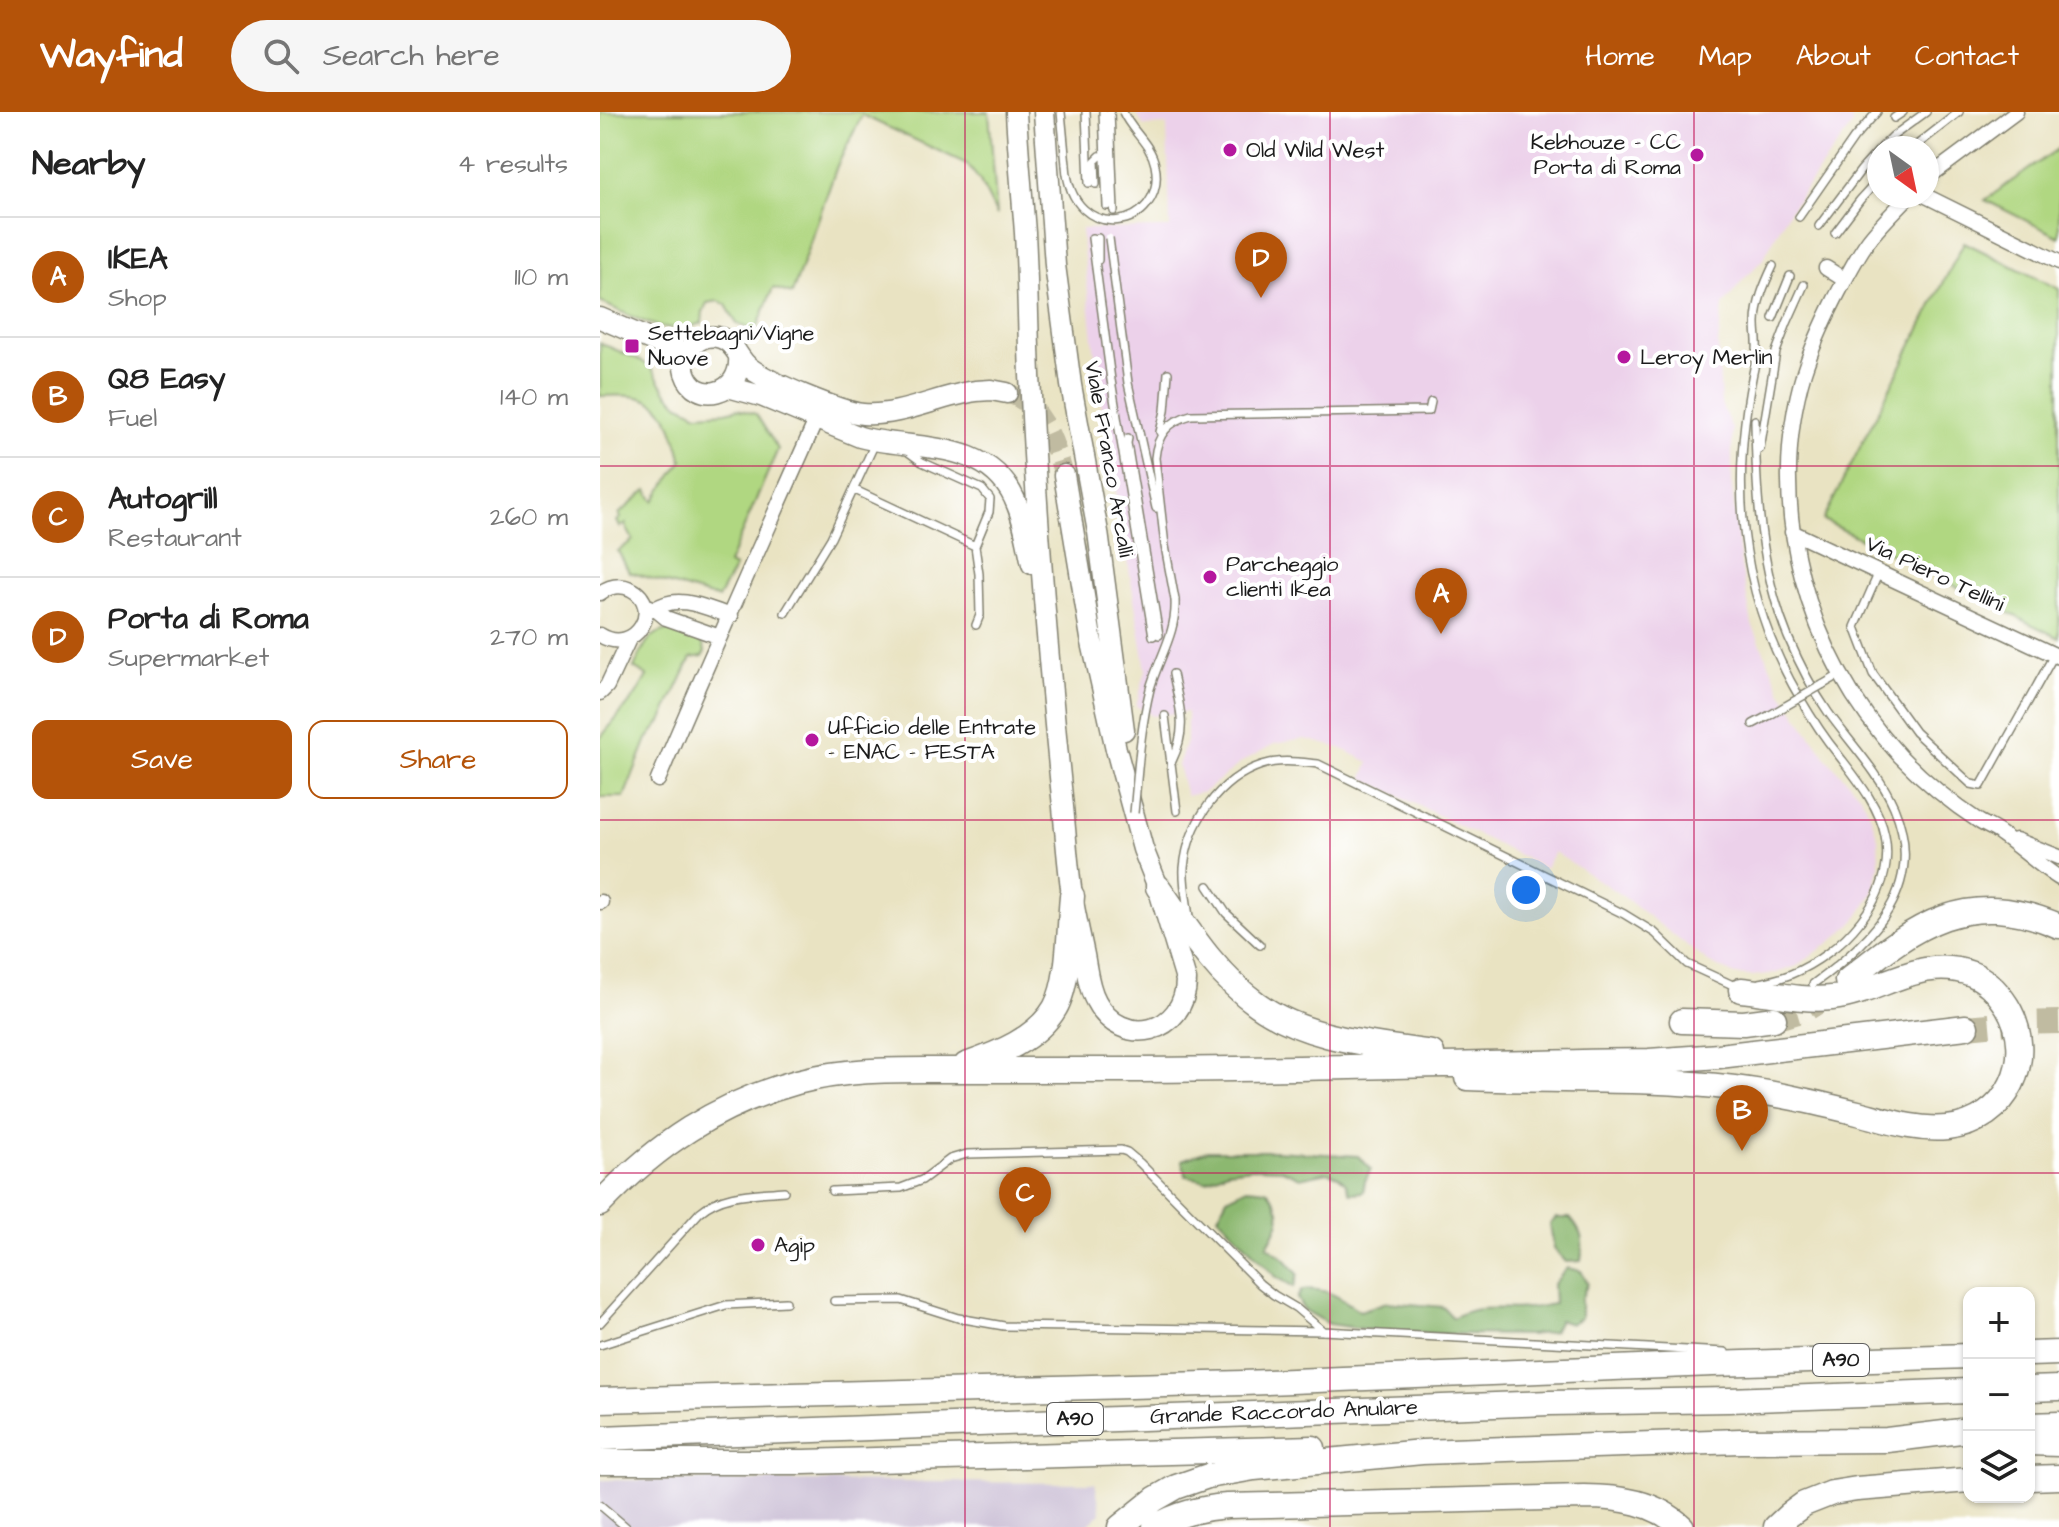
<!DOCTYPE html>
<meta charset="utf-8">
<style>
:root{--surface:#fff;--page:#f6f6f6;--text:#222;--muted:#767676;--line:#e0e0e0;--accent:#b45309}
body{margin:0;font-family:"Architects Daughter",sans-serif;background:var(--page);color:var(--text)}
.controls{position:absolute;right:24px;bottom:24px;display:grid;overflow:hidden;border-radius:16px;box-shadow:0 2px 6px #0004}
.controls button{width:72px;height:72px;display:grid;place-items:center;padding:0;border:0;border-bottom:2px solid var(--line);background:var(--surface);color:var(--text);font:40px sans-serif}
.compass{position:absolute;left:1267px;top:24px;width:72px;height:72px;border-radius:50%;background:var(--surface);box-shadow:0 2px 6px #0004;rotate:147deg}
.you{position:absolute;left:926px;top:778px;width:28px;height:28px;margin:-20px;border:6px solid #fff;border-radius:50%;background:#1a73e8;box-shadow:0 0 0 12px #1a73e833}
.badge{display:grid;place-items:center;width:52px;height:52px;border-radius:50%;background:var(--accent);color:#fff;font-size:26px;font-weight:700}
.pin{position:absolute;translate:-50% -66px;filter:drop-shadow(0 2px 4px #0008)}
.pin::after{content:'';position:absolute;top:42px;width:28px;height:24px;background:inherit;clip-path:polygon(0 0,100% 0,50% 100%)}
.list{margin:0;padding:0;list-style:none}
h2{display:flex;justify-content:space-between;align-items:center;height:104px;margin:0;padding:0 32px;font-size:34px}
h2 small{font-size:26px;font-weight:400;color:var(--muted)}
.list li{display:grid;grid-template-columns:52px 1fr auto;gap:24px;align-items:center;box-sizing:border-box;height:120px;padding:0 32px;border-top:2px solid var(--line)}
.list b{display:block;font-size:30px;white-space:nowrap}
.list p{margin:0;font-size:26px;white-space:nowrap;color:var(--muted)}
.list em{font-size:26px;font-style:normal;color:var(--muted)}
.actions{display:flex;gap:16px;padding:24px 32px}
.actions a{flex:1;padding:18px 0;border:2px solid var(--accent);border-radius:16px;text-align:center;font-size:28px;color:var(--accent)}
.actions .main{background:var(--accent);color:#fff}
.icon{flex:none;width:44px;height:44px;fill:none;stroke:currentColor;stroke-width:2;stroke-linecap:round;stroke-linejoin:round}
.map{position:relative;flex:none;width:1459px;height:1415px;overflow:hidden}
header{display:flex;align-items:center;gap:48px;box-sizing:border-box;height:112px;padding:0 40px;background:var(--accent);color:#fff}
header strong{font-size:38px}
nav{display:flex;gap:44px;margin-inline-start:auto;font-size:28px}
.search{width:560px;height:72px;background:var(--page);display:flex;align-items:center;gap:20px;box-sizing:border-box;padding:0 28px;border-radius:44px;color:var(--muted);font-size:30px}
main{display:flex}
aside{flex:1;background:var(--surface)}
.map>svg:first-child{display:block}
.built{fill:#ecd1ea}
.industrial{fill:#cbbfd5}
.green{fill:#b0d781;stroke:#667a4e;stroke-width:2}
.forest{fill:#8cb86f;stroke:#546a46;stroke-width:2}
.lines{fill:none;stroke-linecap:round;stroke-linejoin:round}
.secondary-tunnel{stroke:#c0bba1;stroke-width:20;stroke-dasharray:20 10;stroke-linecap:butt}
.highway-tunnel{stroke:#c0bba1;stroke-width:24;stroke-dasharray:24 12;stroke-linecap:butt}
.lane-casing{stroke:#82806f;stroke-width:10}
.street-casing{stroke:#82806f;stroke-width:17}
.secondary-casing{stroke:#82806f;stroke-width:23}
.highway-casing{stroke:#82806f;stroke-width:27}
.lane{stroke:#fff;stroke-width:7}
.street{stroke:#fff;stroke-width:14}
.secondary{stroke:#fff;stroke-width:20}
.highway{stroke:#fff;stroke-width:24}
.lane-bridge-casing{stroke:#82806f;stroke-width:10;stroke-linecap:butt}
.lane-bridge{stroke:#fff;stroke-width:7}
.grid{fill:none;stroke:#c2185b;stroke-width:2;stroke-opacity:0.55}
.poi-dot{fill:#b5179e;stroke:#fff;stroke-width:3}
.labels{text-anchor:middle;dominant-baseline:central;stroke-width:8;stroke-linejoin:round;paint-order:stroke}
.shield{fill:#fff;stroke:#606060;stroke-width:2}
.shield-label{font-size:20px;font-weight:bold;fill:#1c1c1c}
.poi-label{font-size:22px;fill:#1c1c1c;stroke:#fff;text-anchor:start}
.street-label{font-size:22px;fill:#1c1c1c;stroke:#fff}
</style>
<header>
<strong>Wayfind</strong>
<div class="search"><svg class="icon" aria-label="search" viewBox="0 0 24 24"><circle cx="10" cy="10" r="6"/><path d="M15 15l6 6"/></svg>Search here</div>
<nav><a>Home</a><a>Map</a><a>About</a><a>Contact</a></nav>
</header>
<main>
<aside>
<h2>Nearby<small>4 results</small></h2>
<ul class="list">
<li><span class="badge">A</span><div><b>IKEA</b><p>Shop</p></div><em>110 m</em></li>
<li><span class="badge">B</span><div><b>Q8 Easy</b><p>Fuel</p></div><em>140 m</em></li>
<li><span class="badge">C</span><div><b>Autogrill</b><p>Restaurant</p></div><em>260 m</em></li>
<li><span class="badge">D</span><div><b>Porta di Roma</b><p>Supermarket</p></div><em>270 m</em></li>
</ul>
<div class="actions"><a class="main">Save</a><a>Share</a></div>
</aside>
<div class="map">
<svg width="1459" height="1415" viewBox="0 0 1459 1415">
<rect width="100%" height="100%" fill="#fff"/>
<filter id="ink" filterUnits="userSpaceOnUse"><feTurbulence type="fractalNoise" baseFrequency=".0125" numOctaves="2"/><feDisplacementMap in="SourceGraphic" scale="16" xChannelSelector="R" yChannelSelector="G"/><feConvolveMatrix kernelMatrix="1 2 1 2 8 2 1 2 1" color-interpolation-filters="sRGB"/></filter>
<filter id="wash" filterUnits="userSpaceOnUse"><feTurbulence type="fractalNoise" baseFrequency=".006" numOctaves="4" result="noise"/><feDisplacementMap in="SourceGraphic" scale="32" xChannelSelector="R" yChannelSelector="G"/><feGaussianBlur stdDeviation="1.8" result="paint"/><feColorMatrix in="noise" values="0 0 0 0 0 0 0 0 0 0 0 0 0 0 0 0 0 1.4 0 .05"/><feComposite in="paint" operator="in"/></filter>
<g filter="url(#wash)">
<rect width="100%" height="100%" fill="#e9e3c2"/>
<path class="built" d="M535 0H1251L1252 13 1188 101 1163 147 1142 169 1123 194 1118 231 1121 292 1132 317V377L1141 453 1152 512 1182 581 1228 648 1261 684 1270 702 1278 726 1279 755 1273 781 1255 809 1233 828 1197 854 1176 861 1152 864 1135 863 1108 850 1020 782 954 740 945 756 763 666 769 650 740 636 705 627 674 632 642 650 604 680 586 684 578 653 587 627V600L553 604 536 594 546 558 498 272 481 117 570 116 567 13 544 14Z"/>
<path class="industrial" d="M0 1368 495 1371 501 1401 486 1415H0Z"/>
<path class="green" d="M0 0H389L397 103 380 69 367 52 262 3 237 54 192 182 173 176 156 219 137 212 126 193 119 189 107 191 103 200 102 211C64 226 35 205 0 190Z
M1459 36V125L1385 88Z
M1364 130 1459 177V526L1223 408Z
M0 231 42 249 52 257 67 281 78 292 98 302 126 300 138 297 156 302 178 337 128 452 135 455 118 486 29 460 18 439 33 428 25 413 27 411 20 415 17 409 21 406 19 402 47 378 54 389 82 349C68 294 59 280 0 284Z
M78 517C91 521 102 525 105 539L103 544 91 546 61 610 47 627 24 685H0V626L36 583 47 564 34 556C45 532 48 518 78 517Z"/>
<path class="forest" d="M607 1039H675L758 1044 771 1057 765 1069 763 1080 750 1081 745 1070 738 1064 728 1060 700 1066 680 1057 653 1056 627 1059 606 1069 586 1064 582 1048Z
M647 1076 667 1078C686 1100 681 1111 667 1134L685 1147 698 1162 694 1175 675 1164 618 1104 627 1086Z
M956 1106H970C983 1121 984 1129 981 1149L966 1150 954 1137 950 1112Z
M967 1156 981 1159 988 1171 981 1187V1206L970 1212 959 1208 953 1220 930 1223 793 1221 729 1212 703 1197 697 1186 702 1178C728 1175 740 1186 760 1199L787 1190 843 1195 853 1206C877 1191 902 1199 928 1196 937 1196 945 1193 954 1192L953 1173Z"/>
</g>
<g filter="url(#ink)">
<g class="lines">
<path class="secondary-tunnel" d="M407 281C445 293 453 329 464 363"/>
<path class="highway-tunnel" d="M1174 907 1207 897 1229 883
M1366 915 1410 911 1459 910"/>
<g class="lane-casing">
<path id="lane" d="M461 0 466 53
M486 0 489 71
M503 0 507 94
M510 0 514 99
M1294 6 1303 0
M1281 36 1293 24 1326 0
M1313 36 1359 0
M496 72 495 49 500 44
M1199 105 1254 26 1277 0
M1219 114 1261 58 1279 38
M1235 121 1260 88 1279 67
M492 126 511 268 553 524
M498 126V148
M1173 206 1190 164
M1155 308C1156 381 1160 457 1188 525 1199 551 1212 577 1228 600 1250 631 1279 660 1294 695 1328 775 1273 829 1213 872
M539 320 556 396
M560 320 565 299 568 261
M528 326 527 331 559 523
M1160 337 1176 240 1187 211 1204 173
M307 339 322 350 382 377 390 387 389 400 375 434 379 462 380 503 376 513
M255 378 375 434
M1279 460 1255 515 1273 562 1315 620 1371 672 1381 674 1454 543
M575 488 565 434 555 346C557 322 569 309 591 303L829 299 831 290
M185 501 231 426 275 331
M1222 573 1241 562
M565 604 577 699
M1153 612 1170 603
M572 649C588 616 580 597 573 562
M608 774 626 801 660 833
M589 805C587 789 583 772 584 756 588 711 619 667 662 653 680 647 699 650 718 652L1024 802 1055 821 1087 852 1137 875
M1160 871C1169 869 1179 867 1189 863 1241 842 1297 785 1285 724 1279 693 1256 666 1237 641 1223 624 1211 605 1200 586 1137 479 1129 366 1156 247 1159 235 1156 223 1156 211 1156 191 1165 171 1173 154
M232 1079 301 1076 322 1068 350 1047 367 1042 521 1038 527 1040 540 1051 660 1172 674 1183 696 1196 723 1219
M234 1189 301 1188 358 1206 404 1214 723 1219 1125 1240
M0 1211 100 1100C124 1080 154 1082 184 1079
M0 1233 126 1193 186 1190
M0 1393 26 1415"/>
</g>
<g class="street-casing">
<path id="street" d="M1327 66 1416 0
M1309 84C1295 99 1280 113 1268 129 1255 147 1245 168 1235 187 1223 211 1212 235 1204 260 1164 393 1206 544 1300 644 1324 669 1351 691 1380 710 1387 714 1395 717 1401 722 1421 736 1439 753 1459 766
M1326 84 1459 150
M1226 156 1245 168
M1192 420 1459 545
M0 481C10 474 20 472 31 477 64 494 36 545 0 523
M45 493 55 497 66 506 120 525
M55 497C78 481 106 496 131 504
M0 581 7 574 29 527
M58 668C109 547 163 428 216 308
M1416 728 1459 745
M0 790H1"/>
</g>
<g class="secondary-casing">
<path id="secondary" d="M416 0C418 40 422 80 425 121 428 175 428 229 431 284 437 414 448 545 461 675 465 711 467 748 472 783 475 803 480 823 484 843 487 858 488 875 496 889 522 939 586 921 586 868L558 775 543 737 516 637 491 526 464 363
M444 0 455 153 471 273 498 420 524 618
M0 206 86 243
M139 245C142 284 95 293 85 261 79 240 100 219 121 226 136 231 137 247 150 256 168 270 241 300 263 302 301 305 338 284 376 279L391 278 407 281
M128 275 161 284 260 325C313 339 386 326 414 386 424 406 427 430 432 452"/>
</g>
<g class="highway-casing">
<path id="highway" d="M558 775C587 816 615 862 657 892 707 928 773 932 832 941
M1247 869C1316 812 1368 775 1459 814
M1082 909 1144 911 1174 907
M366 953C398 942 437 927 455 896 470 870 469 815 472 784
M867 966C956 970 1045 965 1134 976 1176 981 1217 991 1258 1001 1288 1009 1317 1019 1347 1016 1408 1010 1438 945 1407 894 1398 880 1387 868 1372 862 1321 842 1280 881 1232 886 1202 889 1171 881 1141 878
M0 1092C57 1032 117 992 197 970 249 956 301 958 354 958 410 958 466 958 523 958 698 958 873 951 1049 949L1119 944 1366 915
M1429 1242 1459 1241
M1429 1277 1459 1276
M0 1288 643 1271 1113 1252 1369 1244
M1429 1313 1459 1312
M0 1326 950 1291 1129 1288 1369 1279
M1429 1331 1459 1332
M0 1350H204L713 1336
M1429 1366 1459 1365
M520 1415 555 1387 576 1375 608 1364 654 1356 822 1340 1140 1329 1287 1328 1369 1318
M555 1415C577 1402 601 1396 627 1394L984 1385C1020 1385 1055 1390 1082 1415
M1176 1415 1189 1403 1204 1392 1232 1381 1257 1377 1369 1368"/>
</g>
<use href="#lane" class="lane"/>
<use href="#street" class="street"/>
<use href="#secondary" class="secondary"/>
<use href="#highway" class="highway"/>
<g class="lane-bridge-casing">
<path id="lane-bridge" d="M466 53C471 136 568 118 555 53 551 32 531 19 523 0
M509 126 528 271 539 320
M1170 603 1222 573
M534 701C538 660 540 618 550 577 558 547 577 521 575 488"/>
</g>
<use href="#lane-bridge" class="lane-bridge"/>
</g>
</g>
<path class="grid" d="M365 0V1415M730 0V1415M1094 0V1415M0 354H1459M0 708H1459M0 1061H1459"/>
<g class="poi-dot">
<circle cx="630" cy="38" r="8"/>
<circle cx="1097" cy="43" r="8"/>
<rect x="24" y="226" width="16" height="16" rx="4"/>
<circle cx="1024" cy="245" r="8"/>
<circle cx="610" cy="465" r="8"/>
<circle cx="212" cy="628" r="8"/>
<circle cx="158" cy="1133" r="8"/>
</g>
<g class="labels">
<g class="shield">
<rect x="1213" y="1232" width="56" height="32" rx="6"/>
<rect x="447" y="1291" width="56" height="32" rx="6"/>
</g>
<g class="shield-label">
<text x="1241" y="1248">A90</text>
<text x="475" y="1307">A90</text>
</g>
<g class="poi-label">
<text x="1081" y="30" text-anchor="end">Kebhouze - CC<tspan x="1081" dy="25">Porta di Roma</tspan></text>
<text x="646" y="38">Old Wild West</text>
<text x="48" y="221">Settebagni/Vigne<tspan x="48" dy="25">Nuove</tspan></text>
<text x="1040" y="245">Leroy Merlin</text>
<text x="626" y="452">Parcheggio<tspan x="626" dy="25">clienti Ikea</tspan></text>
<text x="228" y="615">Ufficio delle Entrate<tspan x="228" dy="25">- ENAC - FESTA</tspan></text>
<text x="174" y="1133">Agip</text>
</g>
<g class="street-label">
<text transform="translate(509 347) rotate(80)">Viale Franco Arcalli</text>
<text transform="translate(1335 462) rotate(25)">Via Piero Tellini</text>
<text transform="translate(684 1300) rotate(-2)">Grande Raccordo Anulare</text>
</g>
</g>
</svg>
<div class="controls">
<button>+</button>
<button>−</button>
<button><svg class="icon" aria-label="layers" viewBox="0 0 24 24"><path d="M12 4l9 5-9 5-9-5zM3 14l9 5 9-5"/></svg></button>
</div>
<svg class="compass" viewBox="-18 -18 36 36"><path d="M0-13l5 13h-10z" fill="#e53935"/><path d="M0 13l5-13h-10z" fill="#767676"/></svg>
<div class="you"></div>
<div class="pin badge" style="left:841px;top:522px">A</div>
<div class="pin badge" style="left:1142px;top:1039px">B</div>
<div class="pin badge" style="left:425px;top:1121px">C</div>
<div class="pin badge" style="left:661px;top:186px">D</div>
</div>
</main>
